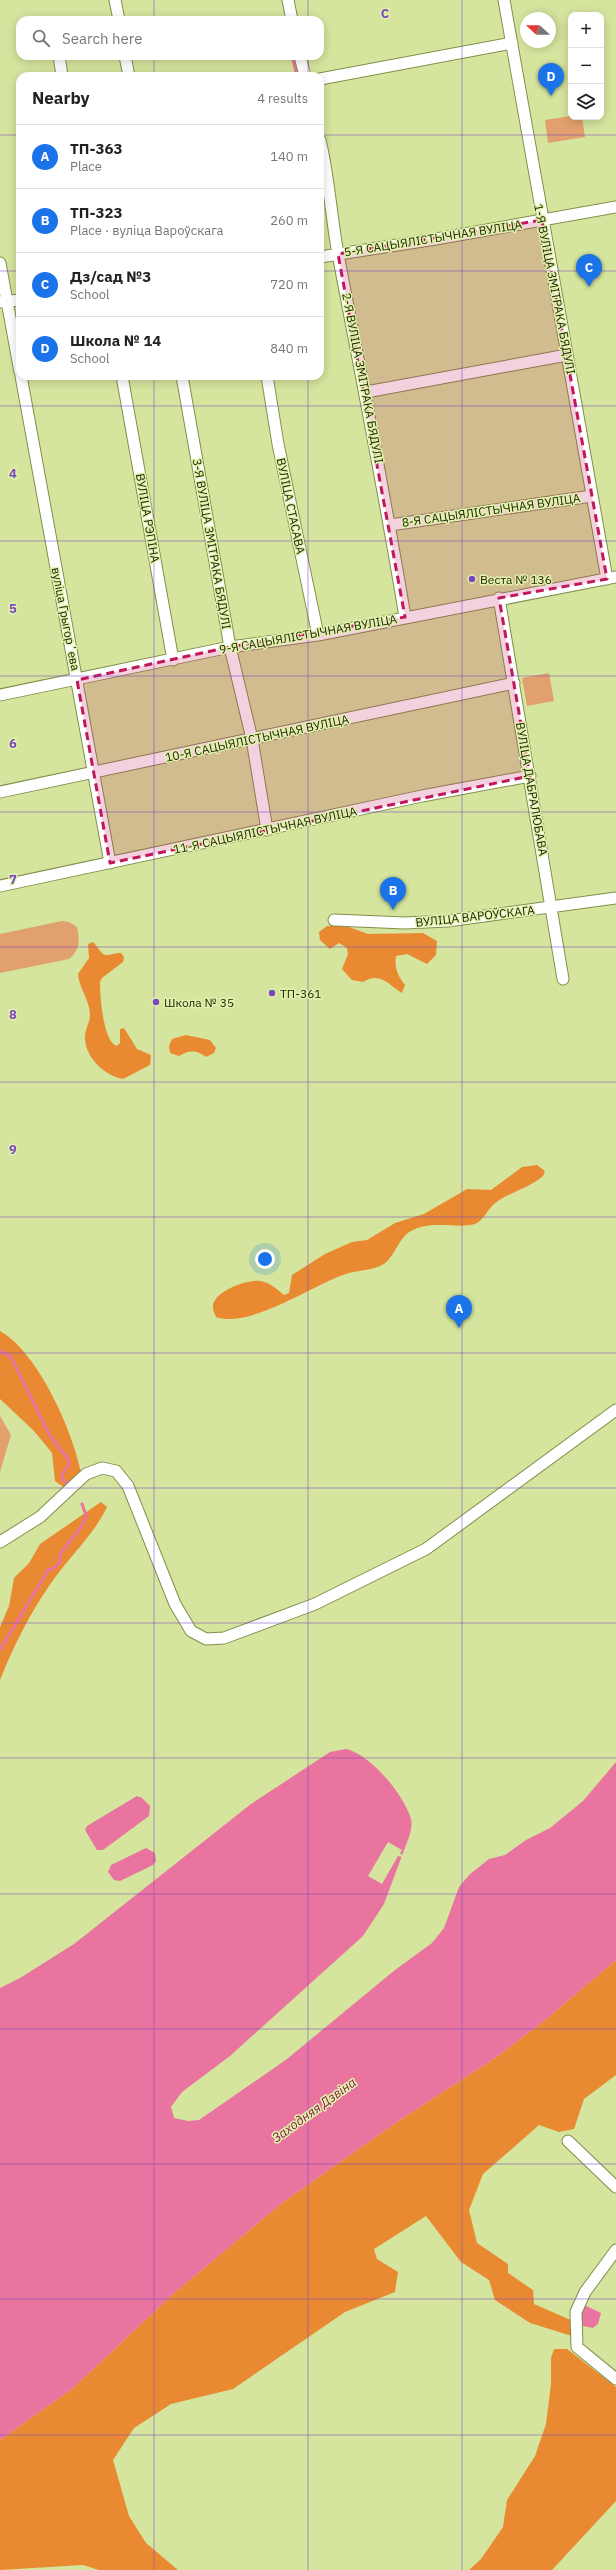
<!DOCTYPE html>
<meta charset="utf-8">
<style>
:root{--surface:#fff;--page:#f6f6f6;--text:#222;--muted:#767676;--line:#e0e0e0;--accent:#1a73e8}
body{margin:0;font-family:"IBM Plex Sans",sans-serif;background:var(--page);color:var(--text)}
.controls{position:absolute;right:12px;top:12px;display:grid;overflow:hidden;border-radius:8px;box-shadow:0 2px 10px #0003}
.controls button{width:36px;height:36px;display:grid;place-items:center;padding:0;border:0;border-bottom:1px solid var(--line);background:var(--surface);color:var(--text);font:20px sans-serif}
.compass{position:absolute;left:520px;top:12px;width:36px;height:36px;border-radius:50%;background:var(--surface);box-shadow:0 2px 10px #0003;rotate:291deg}
.you{position:absolute;left:265px;top:1259px;width:14px;height:14px;margin:-10px;border:3px solid #fff;border-radius:50%;background:#1a73e8;box-shadow:0 0 0 6px #1a73e833}
.badge{display:grid;place-items:center;width:26px;height:26px;border-radius:50%;background:var(--accent);color:#fff;font-size:13px;font-weight:700}
.pin{position:absolute;translate:-50% -33px;filter:drop-shadow(0 1px 2px #0008)}
.pin::after{content:'';position:absolute;top:21px;width:14px;height:12px;background:inherit;clip-path:polygon(0 0,100% 0,50% 100%)}
.list{margin:0;padding:0;list-style:none}
h2{display:flex;justify-content:space-between;align-items:center;height:52px;margin:0;padding:0 16px;font-size:17px}
h2 small{font-size:13px;font-weight:400;color:var(--muted)}
.list li{display:grid;grid-template-columns:26px 1fr auto;gap:12px;align-items:center;box-sizing:border-box;height:64px;padding:0 16px;border-top:1px solid var(--line)}
.list b{display:block;font-size:15px;white-space:nowrap}
.list p{margin:0;font-size:13px;white-space:nowrap;color:var(--muted)}
.list em{font-size:13px;font-style:normal;color:var(--muted)}
.icon{flex:none;width:22px;height:22px;fill:none;stroke:currentColor;stroke-width:2;stroke-linecap:round;stroke-linejoin:round}
.map{position:relative;flex:none;width:616px;height:2570px;overflow:hidden}
.search{position:absolute;background:var(--surface);box-shadow:0 2px 10px #0003;left:16px;top:16px;width:308px;height:44px;display:flex;align-items:center;gap:10px;box-sizing:border-box;padding:0 14px;border-radius:12px;color:var(--muted);font-size:15px}
.panel{position:absolute;background:var(--surface);box-shadow:0 2px 10px #0003;left:16px;top:72px;width:308px;height:308px;border-radius:12px}
.map>svg:first-child{display:block}
.green{fill:#e1a06d}
.forest{fill:#e98a33}
.water{fill:#e9749f}
.pier{fill:#d5e59e}
.lines{fill:none;stroke-linecap:round;stroke-linejoin:round}
.stream{stroke:#e9749f;stroke-width:3}
.street-casing{stroke:#818f4b;stroke-width:13}
.street{stroke:#fff;stroke-width:11}
.marked{fill:#c2185b;fill-opacity:0.2;stroke:#c2185b;stroke-width:3;stroke-dasharray:8 5;stroke-linejoin:round}
.grid{fill:none;stroke:#7948c0;stroke-width:1;stroke-opacity:0.55}
.poi-dot{fill:#7948c0;stroke:#e2f2ab;stroke-width:1.5}
.labels{text-anchor:middle;dominant-baseline:central;stroke-width:3;stroke-linejoin:round;paint-order:stroke}
.street-label{font-size:12px;fill:#21260a;stroke:#e2f2ab}
.poi-label{font-size:12px;fill:#21260a;stroke:#e2f2ab;text-anchor:start}
.water-label{font-size:13px;font-style:italic;fill:#851c4b;stroke:#e2f2ab}
.grid-label{font-size:13px;text-anchor:middle;font-weight:bold;fill:#7948c0;stroke:#e2f2ab;stroke-width:3;stroke-linejoin:round;paint-order:stroke}
</style>
<div class="map">
<svg width="616" height="2570" viewBox="0 0 616 2570">
<rect width="100%" height="100%" fill="#d5e59e"/>
<path class="green" d="M571 116 582 117 585 137 548 143 545 120Z
M549 673 554 701 527 706 522 678Z
M62 921 69 922 77 927C80 940 80 950 69 959L0 973V934Z
M0 1416 11 1435 0 1472Z"/>
<path class="forest" d="M344 925 368 934 423 933 437 941 436 955 427 964 407 954 396 956C394 968 398 976 405 985L402 993C389 985 380 971 363 982L352 980 342 969 348 954 347 948 339 943 330 949 320 940 319 932 327 926Z
M93 942C97 946 98 949 102 953 106 958 115 952 121 953L124 957 123 962 102 978 100 982C100 996 103 1042 117 1046L120 1043V1029L124 1028 137 1049 151 1055 150 1065 123 1079C106 1076 86 1059 85 1039 84 1031 90 1023 90 1015 90 1001 79 988 78 974L89 958 88 944Z
M186 1035 210 1040 216 1048 214 1053 206 1057C196 1050 190 1050 179 1056L170 1053 169 1046 172 1039Z
M537 1165 545 1171 543 1176C528 1189 509 1192 494 1204 488 1209 482 1222 475 1224 457 1229 434 1220 413 1230 399 1236 396 1255 384 1264 373 1271 355 1270 343 1275 312 1286 248 1329 216 1317 215 1314 213 1311 213 1308 211 1292 248 1279 260 1281 269 1282 277 1289 284 1295L289 1293 292 1275 325 1254 352 1242 367 1240 395 1223 424 1214 467 1189 491 1190 522 1167Z
M0 1331C39 1353 75 1435 82 1478L65 1488 55 1481 52 1453 34 1431 0 1399Z
M101 1502 107 1507C93 1536 69 1557 51 1583 30 1613 13 1647 0 1680V1627L9 1606 14 1578 29 1563 40 1544Z
M616 1960V2075L584 2099 574 2129 559 2132 539 2125 483 2174 469 2210 477 2243 508 2264V2273L533 2290 534 2304 573 2321 572 2336 530 2323 495 2300 489 2280 461 2262 426 2216 374 2249 377 2259 398 2272 395 2292 345 2312 233 2389 171 2404 134 2428 113 2460 129 2516 146 2543 178 2570H99L83 2565 0 2570V2440L72 2389 172 2295 282 2203 397 2122 495 2058 544 2021Z
M554 2349H567L616 2387V2501L552 2570H469L481 2559 503 2527 507 2500 535 2456 546 2424 551 2384V2358Z"/>
<path class="water" d="M346 1749C370 1754 402 1793 410 1816 413 1823 411 1830 409 1837L384 1904 363 1936 230 2056 182 2092 171 2107 174 2118 188 2121 199 2120 287 2059 395 1970 432 1943 444 1928 459 1887 470 1874 489 1859 505 1855 526 1840 550 1828 583 1801 616 1762V1960L544 2021 495 2058 397 2122 282 2203 172 2295 72 2389 0 2440V1988L20 1978 74 1944 251 1804 330 1752Z
M137 1796 142 1798 150 1806 149 1816 103 1850H97L85 1830 87 1826Z
M146 1848 155 1853 156 1861 153 1865 120 1881 114 1880 108 1872 111 1865Z
M584 2305 601 2313 598 2324 593 2328 583 2326 579 2319Z"/>
<path class="pier" d="M388 1842 402 1850 400 1853 403 1856 402 1857 398 1856 382 1884 368 1876Z"/>
<g class="lines">
<path class="stream" d="M292 56 297 76
M0 1351 11 1357 49 1434 68 1459 69 1464 62 1475 63 1480 70 1486
M0 1650 48 1570 54 1568 60 1562V1554L82 1526 86 1515 82 1504"/>
<g class="street-casing">
<path id="street" d="M115 0 119 20
M288 0 292 20
M504 0 607 579
M59 56 62 76
M125 56 129 76
M300 56 305 76
M320 79 512 43
M320 140C329 177 331 216 338 254 361 375 385 495 405 617
M320 257 436 239 616 207
M0 263 20 372
M1 302 20 300
M21 376 110 863
M122 376 173 660
M182 376 230 647 252 739 267 830
M267 376 278 444 318 635
M366 392 567 355
M390 525 592 496
M499 598 563 979
M0 695 230 647 318 635 616 577
M0 792 514 683
M0 886 422 796 530 776
M334 920 405 923 448 921 616 898
M0 1542 40 1517 86 1474 102 1468 116 1471 128 1486 175 1604 191 1631 206 1639 224 1638 315 1604 426 1549 616 1410
M568 2141 616 2187
M616 2250 585 2292 576 2312 577 2347 616 2379"/>
</g>
<use href="#street" class="street"/>
</g>
<path class="marked" d="M542 220 607 579 499 598 530 776 110 863 77 680 230 647 405 617 338 254Z"/>
<path class="grid" d="M154 0V20M308 0V20M462 0V2570M154 56V76M308 56V76M0 135H20M320 135H616M0 271H20M320 271H616M154 376V2570M308 376V2570M0 406H616M0 541H616M0 676H616M0 812H616M0 947H616M0 1082H616M0 1217H616M0 1353H616M0 1488H616M0 1623H616M0 1758H616M0 1894H616M0 2029H616M0 2164H616M0 2299H616M0 2435H616"/>
<g class="poi-dot">
<circle cx="472" cy="579" r="4"/>
<circle cx="272" cy="993" r="4"/>
<circle cx="156" cy="1002" r="4"/>
</g>
<g class="labels">
<g class="street-label">
<text transform="translate(433 238) rotate(-9)">5-Я САЦЫЯЛІСТЫЧНАЯ ВУЛІЦА</text>
<text transform="translate(555 289) rotate(79)">1-Я ВУЛІЦА ЗМІТРАКА БЯДУЛІ</text>
<text transform="translate(363 378) rotate(79)">2-Я ВУЛІЦА ЗМІТРАКА БЯДУЛІ</text>
<text transform="translate(291 506) rotate(78)">ВУЛІЦА СТАСАВА</text>
<text transform="translate(491 510) rotate(-8)">8-Я САЦЫЯЛІСТЫЧНАЯ ВУЛІЦА</text>
<text transform="translate(148 518) rotate(80)">ВУЛІЦА РЭПІНА</text>
<text transform="translate(212 544) rotate(80)">3-Я ВУЛІЦА ЗМІТРАКА БЯДУЛІ</text>
<text transform="translate(66 619) rotate(79)">вуліца Грыгорʼева</text>
<text transform="translate(308 634) rotate(-10)">9-Я САЦЫЯЛІСТЫЧНАЯ ВУЛІЦА</text>
<text transform="translate(257 738) rotate(-12)">10-Я САЦЫЯЛІСТЫЧНАЯ ВУЛІЦА</text>
<text transform="translate(532 789) rotate(80)">ВУЛІЦА ДАБРАЛЮБАВА</text>
<text transform="translate(265 830) rotate(-12)">11-Я САЦЫЯЛІСТЫЧНАЯ ВУЛІЦА</text>
<text transform="translate(475 916) rotate(-6)">ВУЛІЦА ВАРОЎСКАГА</text>
</g>
<g class="poi-label">
<text x="480" y="579">Веста № 136</text>
<text x="280" y="993">ТП-361</text>
<text x="164" y="1002">Школа № 35</text>
</g>
<g class="water-label">
<text transform="translate(314 2110) rotate(-36)">Заходняя Дзвіна</text>
</g>
</g>
<g class="grid-label">
<text x="385" y="18">C</text>
<text x="13" y="478">4</text>
<text x="13" y="613">5</text>
<text x="13" y="748">6</text>
<text x="13" y="884">7</text>
<text x="13" y="1019">8</text>
<text x="13" y="1154">9</text>
</g>
</svg>
<div class="controls">
<button>+</button>
<button>−</button>
<button><svg class="icon" aria-label="layers" viewBox="0 0 24 24"><path d="M12 4l9 5-9 5-9-5zM3 14l9 5 9-5"/></svg></button>
</div>
<svg class="compass" viewBox="-18 -18 36 36"><path d="M0-13l5 13h-10z" fill="#e53935"/><path d="M0 13l5-13h-10z" fill="#767676"/></svg>
<div class="you"></div>
<div class="pin badge" style="left:459px;top:1328px">A</div>
<div class="pin badge" style="left:393px;top:910px">B</div>
<div class="pin badge" style="left:589px;top:287px">C</div>
<div class="pin badge" style="left:551px;top:96px">D</div>
<div class="search"><svg class="icon" aria-label="search" viewBox="0 0 24 24"><circle cx="10" cy="10" r="6"/><path d="M15 15l6 6"/></svg>Search here</div>
<section class="panel">
<h2>Nearby<small>4 results</small></h2>
<ul class="list">
<li><span class="badge">A</span><div><b>ТП-363</b><p>Place</p></div><em>140 m</em></li>
<li><span class="badge">B</span><div><b>ТП-323</b><p>Place · вуліца Вароўскага</p></div><em>260 m</em></li>
<li><span class="badge">C</span><div><b>Дз/сад №3</b><p>School</p></div><em>720 m</em></li>
<li><span class="badge">D</span><div><b>Школа № 14</b><p>School</p></div><em>840 m</em></li>
</ul>
</section>
</div>
